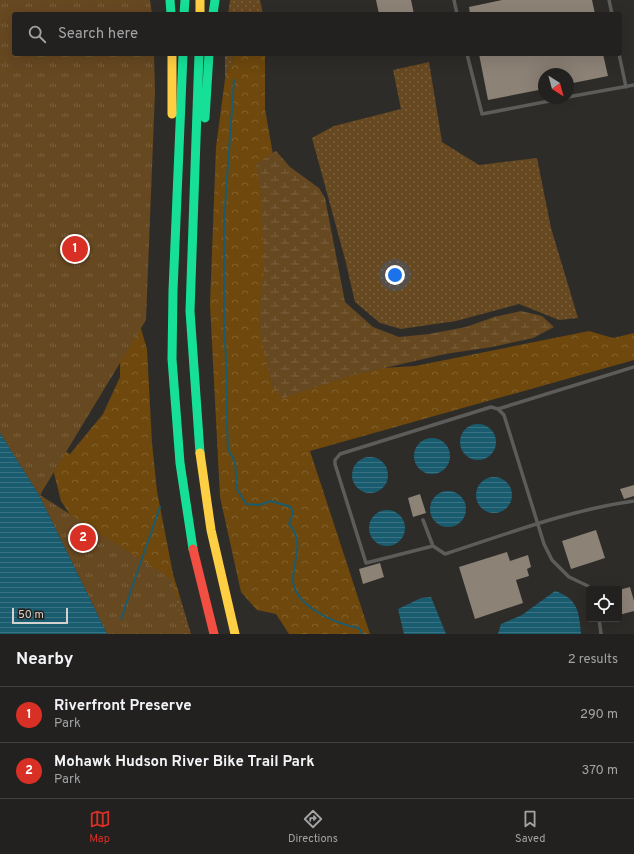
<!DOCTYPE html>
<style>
:root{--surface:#22211f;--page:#2e2e2c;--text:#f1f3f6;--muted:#a2a3a4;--line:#3f3e3d;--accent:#d93025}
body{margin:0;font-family:Overpass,sans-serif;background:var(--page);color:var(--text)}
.controls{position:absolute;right:12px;bottom:12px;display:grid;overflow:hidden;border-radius:4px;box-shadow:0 4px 16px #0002}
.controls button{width:36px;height:36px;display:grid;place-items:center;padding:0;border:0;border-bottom:1px solid var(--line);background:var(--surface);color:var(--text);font:20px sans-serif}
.compass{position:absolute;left:538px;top:68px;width:36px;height:36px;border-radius:50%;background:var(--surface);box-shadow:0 4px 16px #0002;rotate:144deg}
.scale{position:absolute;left:12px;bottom:10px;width:56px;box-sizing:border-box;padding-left:4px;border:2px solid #d4d2d0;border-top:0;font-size:11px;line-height:14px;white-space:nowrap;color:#d4d2d0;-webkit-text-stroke:3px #25221e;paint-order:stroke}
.you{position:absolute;left:395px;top:275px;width:14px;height:14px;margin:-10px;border:3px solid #fff;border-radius:50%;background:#1a73e8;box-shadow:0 0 0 6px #1a73e833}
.badge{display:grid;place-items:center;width:26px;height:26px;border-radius:50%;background:var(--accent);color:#fff;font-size:13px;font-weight:700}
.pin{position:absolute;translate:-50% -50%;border:2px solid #fff;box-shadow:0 1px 4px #0006}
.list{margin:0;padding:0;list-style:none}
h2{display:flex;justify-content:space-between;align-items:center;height:52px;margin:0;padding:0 16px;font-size:17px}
h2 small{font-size:13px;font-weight:400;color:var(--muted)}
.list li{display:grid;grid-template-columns:26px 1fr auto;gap:12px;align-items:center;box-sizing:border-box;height:56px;padding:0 16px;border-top:1px solid var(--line)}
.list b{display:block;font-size:15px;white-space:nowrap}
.list p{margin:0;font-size:13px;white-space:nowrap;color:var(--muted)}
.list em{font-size:13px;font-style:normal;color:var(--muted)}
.icon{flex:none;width:22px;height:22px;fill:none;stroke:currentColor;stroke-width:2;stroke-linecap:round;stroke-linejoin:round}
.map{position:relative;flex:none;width:634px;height:634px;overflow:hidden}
.search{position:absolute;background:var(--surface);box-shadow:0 4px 16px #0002;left:12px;right:12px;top:12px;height:44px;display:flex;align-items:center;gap:10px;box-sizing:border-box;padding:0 14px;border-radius:4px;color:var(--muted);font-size:15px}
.sheet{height:164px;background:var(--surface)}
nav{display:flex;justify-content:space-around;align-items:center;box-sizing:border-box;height:56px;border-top:1px solid var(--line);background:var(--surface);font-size:11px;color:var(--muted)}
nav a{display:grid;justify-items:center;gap:2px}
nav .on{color:var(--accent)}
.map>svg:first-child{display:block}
.grass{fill:url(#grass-dots)}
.forest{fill:url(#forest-crowns)}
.wetland{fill:url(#wetland-marsh)}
.park{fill:url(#park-tufts)}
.water{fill:url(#water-rules)}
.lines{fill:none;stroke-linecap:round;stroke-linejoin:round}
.stream{stroke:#1a5c6f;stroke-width:2}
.building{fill:#8d8276}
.lane{stroke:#5c5c5a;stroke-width:3.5}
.fast{stroke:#16e098;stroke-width:9}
.slow{stroke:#ffcf43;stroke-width:9}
.jam{stroke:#f24e42;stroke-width:9}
</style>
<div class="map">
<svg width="634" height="634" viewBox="0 0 634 634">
<defs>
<pattern id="grass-dots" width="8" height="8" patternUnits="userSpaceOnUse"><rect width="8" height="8" fill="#664821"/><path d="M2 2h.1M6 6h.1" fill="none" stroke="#7b6240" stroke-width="1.8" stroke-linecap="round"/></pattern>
<pattern id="forest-crowns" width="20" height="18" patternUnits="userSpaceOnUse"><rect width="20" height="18" fill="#6e480d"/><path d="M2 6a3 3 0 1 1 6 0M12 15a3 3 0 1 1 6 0" fill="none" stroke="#82622f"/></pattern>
<pattern id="wetland-marsh" width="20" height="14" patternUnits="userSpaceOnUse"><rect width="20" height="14" fill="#664821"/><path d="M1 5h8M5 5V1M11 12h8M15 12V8" fill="none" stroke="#7b6240"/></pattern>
<pattern id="park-tufts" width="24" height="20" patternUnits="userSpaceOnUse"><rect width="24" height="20" fill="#664821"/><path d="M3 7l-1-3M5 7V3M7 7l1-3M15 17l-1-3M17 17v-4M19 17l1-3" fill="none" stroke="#7b6240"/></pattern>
<pattern id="water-rules" width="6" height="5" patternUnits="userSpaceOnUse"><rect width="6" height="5" fill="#1a5c6f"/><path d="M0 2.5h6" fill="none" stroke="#3a7282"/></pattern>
</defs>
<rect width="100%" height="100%" fill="#2e2c29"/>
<path class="grass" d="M230 0H260L263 14H228Z
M225 54H235L225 79Z
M429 62 442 142 479 165 537 158 551 228 578 318 559 320 519 304 456 321 401 329 380 323 355 302 345 259 312 138 334 126 401 109 393 70Z
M180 597 191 634H154L155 610Z"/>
<path class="forest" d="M235 54H265V109L275 166 336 371 415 366 589 331 613 338 634 333V360L310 451 370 634H289L276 614 257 610 241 592 220 497 210 305 216 147 225 79Z
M137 315 147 349 152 443 157 491 173 574 180 597 155 610 81 531 61 501 48 449 57 447 70 454 103 414 120 377V345Z"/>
<path class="wetland" d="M276 151 290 167 319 188 325 198 345 302 373 327 399 337 429 334 466 327 494 317 521 311 542 316 554 327 533 338 492 347 445 354 350 376 283 398 272 387 260 334V301L264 269 261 193 256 164Z"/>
<path class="park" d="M0 0H150L152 14H14V54H154L155 92 146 320 40 495 173 580 176 603 186 634H107L39 495 0 433Z"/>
<path class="water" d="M460 442a18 18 0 1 1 36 0a18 18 0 1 1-36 0Z
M0 433 39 495 107 634H0Z
M414 456a18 18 0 1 1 36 0a18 18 0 1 1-36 0Z
M352 475a18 18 0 1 1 36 0a18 18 0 1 1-36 0Z
M476 495a18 18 0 1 1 36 0a18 18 0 1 1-36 0Z
M430 509a18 18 0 1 1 36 0a18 18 0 1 1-36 0Z
M369 528a18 18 0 1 1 36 0a18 18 0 1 1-36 0Z
M555 591C578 599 579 611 581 634H498L501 624 522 615Z
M431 597 446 634H404L398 609 421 598Z"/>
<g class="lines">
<path class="stream" d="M234 80 224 222V323L227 379V424L228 449 235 462 237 489 246 504 259 505 271 501 291 507 293 514 289 524C305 541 293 560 293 580 294 606 336 624 359 628L362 634
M121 619 160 507"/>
</g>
<path class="building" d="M376 0H411L414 14H379Z
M502 0H592L595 14H470L469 7Z
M479 54H603L608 76 568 84V74H544V89L488 100Z
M634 485V496L624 499 620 489Z
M420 494 426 513 413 517 408 498Z
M596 530 605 558 571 569 562 541Z
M507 552 510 561 528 555 531 567 527 569 529 576 516 580 523 603 475 619 459 567Z
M380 563 384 577 363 584 359 569Z
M630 587 634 601V611L619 615V590Z"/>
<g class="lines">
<path class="lane" d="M454 0 457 14
M609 0 612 14
M467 54 482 114 565 98
M619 54 626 87
M568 97 634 85
M498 409 634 367
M423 520 433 546
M590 589 588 586 569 577 552 560 544 544 504 415 498 409 491 407 340 454 335 460V464L366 563 433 546 445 554C507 534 569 510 634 501
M599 619 601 634"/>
<path class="fast" d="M170 0 171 14
M184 14 185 0
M213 14 215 0
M183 54 173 291 172 359 180 463 193 549
M199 54 190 311 200 453
M205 118 209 54"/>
<path class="slow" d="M200 0V14
M172 54V114
M200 453 211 530 235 634"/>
<path class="jam" d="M193 549 214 634"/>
</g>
</svg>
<div class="controls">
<button><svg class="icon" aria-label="locate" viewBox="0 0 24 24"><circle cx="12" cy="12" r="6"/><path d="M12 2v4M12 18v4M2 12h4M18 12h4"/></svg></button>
</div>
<svg class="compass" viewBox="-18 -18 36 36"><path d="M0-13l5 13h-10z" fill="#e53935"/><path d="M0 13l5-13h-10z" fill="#a2a3a4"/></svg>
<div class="scale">50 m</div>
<div class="you"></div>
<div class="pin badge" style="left:75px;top:249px">1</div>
<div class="pin badge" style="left:83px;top:538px">2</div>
<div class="search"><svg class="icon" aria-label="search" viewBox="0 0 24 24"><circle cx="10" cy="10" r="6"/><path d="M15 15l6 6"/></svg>Search here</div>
</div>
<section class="sheet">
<h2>Nearby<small>2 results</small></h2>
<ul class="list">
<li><span class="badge">1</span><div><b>Riverfront Preserve</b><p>Park</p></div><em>290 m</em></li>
<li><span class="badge">2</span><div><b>Mohawk Hudson River Bike Trail Park</b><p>Park</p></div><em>370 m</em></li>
</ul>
</section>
<nav>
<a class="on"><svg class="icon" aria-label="map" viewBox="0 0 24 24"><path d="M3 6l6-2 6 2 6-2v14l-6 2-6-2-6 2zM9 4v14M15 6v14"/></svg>Map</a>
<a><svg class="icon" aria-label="directions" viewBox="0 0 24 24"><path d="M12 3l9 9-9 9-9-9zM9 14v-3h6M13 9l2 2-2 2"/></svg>Directions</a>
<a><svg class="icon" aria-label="saved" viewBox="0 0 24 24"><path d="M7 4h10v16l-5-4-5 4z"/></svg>Saved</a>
</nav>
